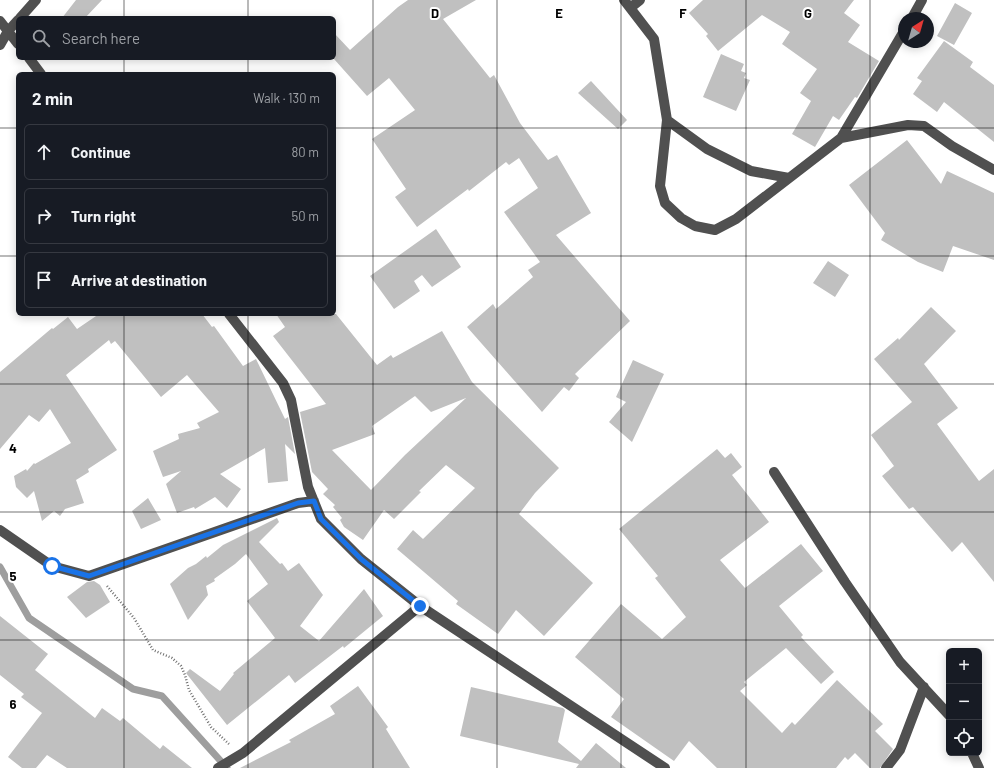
<!DOCTYPE html>
<meta charset="utf-8">
<style>
:root{--surface:#171b24;--page:#20242c;--text:#f1f3f6;--muted:#9ea1a6;--line:#363941}
body{margin:0;font-family:Barlow,sans-serif;background:var(--page);color:var(--text)}
.controls{position:absolute;right:12px;bottom:12px;display:grid;overflow:hidden;border-radius:6px;box-shadow:0 2px 10px #0003}
.controls button{width:36px;height:36px;display:grid;place-items:center;padding:0;border:0;border-bottom:1px solid var(--line);background:var(--surface);color:var(--text);font:20px sans-serif}
.compass{position:absolute;left:898px;top:12px;width:36px;height:36px;border-radius:50%;background:var(--surface);box-shadow:0 2px 10px #0003;rotate:37deg}
.stop{position:absolute;width:12px;height:12px;margin:-9px;border:3px solid #1a73e8;border-radius:50%;background:#fff}
.stop.end{background:#1a73e8;border-color:#fff;box-shadow:0 1px 4px #0008}
.list{margin:0;padding:0;list-style:none}
h2{display:flex;justify-content:space-between;align-items:center;height:52px;margin:0;padding:0 16px;font-size:17px}
h2 small{font-size:13px;font-weight:400;color:var(--muted)}
.list li{display:grid;grid-template-columns:26px 1fr auto;gap:12px;align-items:center;box-sizing:border-box;height:56px;margin:0 8px 8px;padding:0 8px;border:1px solid var(--line);border-radius:6px}
.list b{display:block;font-size:15px;white-space:nowrap}
.list em{font-size:13px;font-style:normal;color:var(--muted)}
.icon{flex:none;width:22px;height:22px;fill:none;stroke:currentColor;stroke-width:2;stroke-linecap:round;stroke-linejoin:round}
.map{position:relative;flex:none;width:994px;height:768px;overflow:hidden}
.search{position:absolute;background:var(--surface);box-shadow:0 2px 10px #0003;left:16px;top:16px;width:320px;height:44px;display:flex;align-items:center;gap:10px;box-sizing:border-box;padding:0 14px;border-radius:6px;color:var(--muted);font-size:15px}
.panel{position:absolute;background:var(--surface);box-shadow:0 2px 10px #0003;left:16px;top:72px;width:320px;height:244px;border-radius:6px}
.map>svg:first-child{display:block}
.lines{fill:none;stroke-linecap:round;stroke-linejoin:round}
.stream{stroke:#9e9e9e;stroke-width:7}
.building{fill:#c0c0c0;fill-rule:evenodd}
.path{stroke:#727272;stroke-width:2.5;stroke-dasharray:1 2;stroke-linecap:butt}
.minor{stroke:#505050;stroke-width:10}
.route{stroke:#1a73e8;stroke-width:5}
.grid{fill:none;stroke:#000;stroke-width:1;stroke-opacity:0.55}
.grid-label{font-size:13px;text-anchor:middle;font-weight:bold;fill:#000;stroke:#fff;stroke-width:4;stroke-linejoin:round;paint-order:stroke}
</style>
<div class="map">
<svg width="994" height="768" viewBox="0 0 994 768">
<rect width="100%" height="100%" fill="#fff"/>
<g class="lines">
<path class="stream" d="M0 567 29 618 133 689 162 696 227 768"/>
</g>
<path class="building" d="M76 0H102L85 18H62Z
M408 0H476L443 19 490 78 494 75 520 123 548 160 557 155 591 213 556 235 630 321 575 374 579 378 569 391 564 387 542 412 467 327 493 304 496 309 533 277 528 270 540 262 504 212 538 188 519 158 509 165 506 162 469 191 468 189 417 227 395 197 406 189 372 139 415 110 389 78 367 96 334 59V33L350 50 398 7Z
M703 0H854L844 13 860 25 848 42 879 61 857 98 855 97 839 120 833 116 815 147 792 134 811 101 800 93 817 69 782 44 790 32 762 15 718 51 706 36 708 34 689 13Z
M955 3 972 13 954 45 937 36Z
M944 41 973 62 970 67 994 85V142L944 102 937 112 913 94 922 81 917 78Z
M721 54 744 64 741 71 746 73 744 78 750 80 736 111 703 97Z
M591 81 627 120 618 129 578 93Z
M907 140 941 184 947 171 994 193V260L953 246 943 272 918 262 881 240 885 233 849 185Z
M436 229 461 267 432 287 422 275 414 281 420 291 394 309 370 276Z
M828 261 849 275 835 297 813 283Z
M931 307 956 331 924 364 958 408 937 424 979 481 994 469V582L962 542 952 552 913 507 909 509 882 476 894 466 871 435 912 402 874 359 898 338 899 340Z
M99 314H202L212 327 214 326 243 366 256 359 285 419 288 417 295 454 285 444 288 481 268 483 265 448 220 474 241 489 227 508 215 497 195 509 194 507 177 513 166 484 181 471 163 477 153 451 179 439 178 434 200 428 197 423 219 412 187 375 161 397 115 341 111 344 109 340 66 375 117 450 88 469 89 472 76 480 84 503 65 509 60 516 54 511 42 521 34 491 27 498 16 487 14 476 26 469 27 471 34 463 35 464 71 443 50 409 39 422 29 415 0 449V372L52 328 53 329 68 317 77 329Z
M276 314H336L377 365 391 355 393 358 442 331 472 382 559 468 535 493 519 514 593 583 544 636 516 610 498 634 456 604 458 601 397 549 413 530 423 539 475 488 446 465 419 491 421 492 394 519 384 510 363 540 344 527 340 520 342 518 333 507 335 505 323 494 328 489 312 472 300 412 326 404 273 336 285 327ZM415 396 431 412 466 398 405 455 371 490 332 450 375 434 372 426Z
M633 360 664 374 632 442 609 422 626 402 616 397Z
M717 449 725 458 731 453 742 467 732 475 769 522 720 560 745 588 801 544 823 571 779 606 803 635 801 637 834 672 821 684 786 648 744 682 747 685 740 691 782 733 792 722 795 725 837 680 883 724 875 731 893 749 880 768H870L855 753 848 760 845 757 836 768H717L689 741 674 761 611 717 624 699 575 657 621 604 662 639 686 617 655 578 658 576 619 529Z
M148 498 161 520 141 529 132 511Z
M277 518 279 522 259 542 280 564 282 563 288 571 299 563 323 595 300 626 319 641 364 589 383 616 344 648 343 646 295 683 289 675 227 725 186 673 190 669 220 691 234 674 233 673 275 638 247 601 268 584 246 554 235 564 214 579 215 581 206 586 208 595 188 620 170 584 188 568 196 564 206 556 207 558 223 545Z
M94 581 100 585 110 602 86 618 67 597 87 582Z
M0 616 48 654 35 670 95 718 102 708 120 721 123 718 160 749 163 745 192 768H67L47 755 36 768H22L8 757 42 713 21 697 24 694 0 675Z
M358 686 388 727 386 729 410 768H240L291 742 289 740 335 714 330 706Z
M471 687 563 708 565 710 558 742 581 761 596 743 626 768H576L579 764 460 736Z"/>
<g class="lines">
<path class="path" d="M107 586 134 618 153 650 172 658 181 666 185 675 189 690 211 727 229 744"/>
<path class="minor" d="M624 0 654 39 667 120 660 186 665 203 681 218 695 226 715 230 736 219 841 138 904 31
M630 8 640 0
M20 18 36 0
M912 18 922 0
M0 21 18 44
M0 45 8 31 18 20
M29 58 41 74
M667 120 707 149 751 171 789 178
M841 138 908 125 924 126 952 146 994 170
M229 314 283 383 291 400 308 487 321 519 361 559 420 606 665 768
M774 472 845 582 900 662 949 715
M0 530 52 566 89 576 298 503 314 501
M972 753 979 768
M218 768 243 753 420 606
M886 768 900 750 924 687"/>
</g>
<g class="lines">
<path class="route" d="M52 566 89 576 298 503 314 501 321 519 361 559 420 606"/>
</g>
<path class="grid" d="M124 0V18M248 0V18M373 0V768M497 0V768M621 0V768M746 0V768M870 0V768M124 58V74M248 58V74M0 128H18M334 128H994M0 256H18M334 256H994M124 314V768M248 314V768M0 384H994M0 512H994M0 640H994"/>
<g class="grid-label">
<text x="435" y="18">D</text>
<text x="559" y="18">E</text>
<text x="683" y="18">F</text>
<text x="808" y="18">G</text>
<text x="13" y="453">4</text>
<text x="13" y="581">5</text>
<text x="13" y="709">6</text>
</g>
</svg>
<div class="controls">
<button>+</button>
<button>−</button>
<button><svg class="icon" aria-label="locate" viewBox="0 0 24 24"><circle cx="12" cy="12" r="6"/><path d="M12 2v4M12 18v4M2 12h4M18 12h4"/></svg></button>
</div>
<svg class="compass" viewBox="-18 -18 36 36"><path d="M0-13l5 13h-10z" fill="#e53935"/><path d="M0 13l5-13h-10z" fill="#9ea1a6"/></svg>
<div class="stop" style="left:52px;top:566px"></div>
<div class="stop end" style="left:420px;top:606px"></div>
<div class="search"><svg class="icon" aria-label="search" viewBox="0 0 24 24"><circle cx="10" cy="10" r="6"/><path d="M15 15l6 6"/></svg>Search here</div>
<section class="panel">
<h2>2 min<small>Walk · 130 m</small></h2>
<ul class="list">
<li><svg class="icon" aria-label="ahead" viewBox="0 0 24 24"><path d="M12 20V5M6 11l6-6 6 6"/></svg><div><b>Continue</b></div><em>80 m</em></li>
<li><svg class="icon" aria-label="right" viewBox="0 0 24 24"><path d="M7 20v-9h11M14 6l5 5-5 5"/></svg><div><b>Turn right</b></div><em>50 m</em></li>
<li><svg class="icon" aria-label="arrive" viewBox="0 0 24 24"><path d="M6 21V4h12l-3 4 3 4H6"/></svg><div><b>Arrive at destination</b></div></li>
</ul>
</section>
</div>
